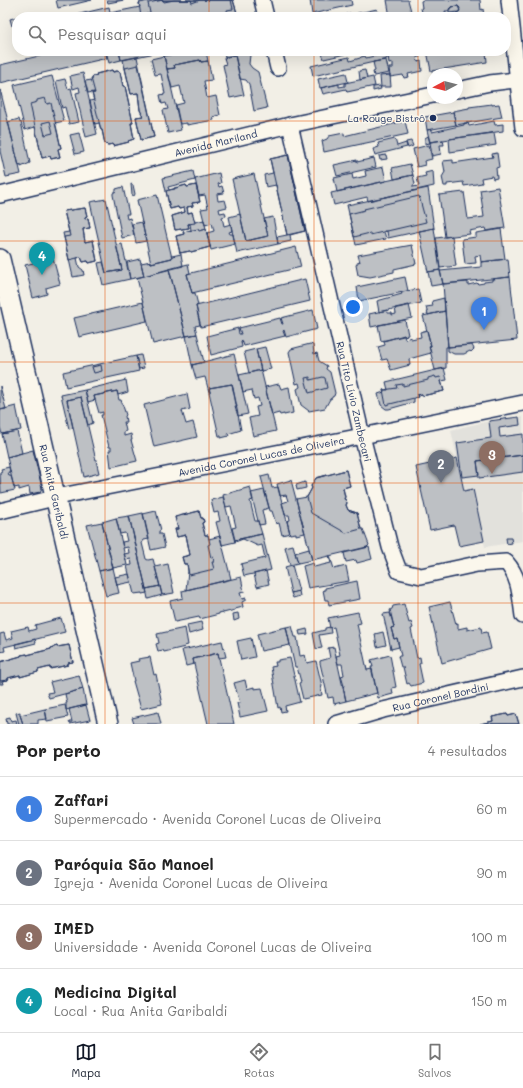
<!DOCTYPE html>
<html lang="pt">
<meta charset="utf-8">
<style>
:root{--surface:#fff;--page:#f6f6f6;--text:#222;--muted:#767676;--line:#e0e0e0;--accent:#111827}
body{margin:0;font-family:Mali,sans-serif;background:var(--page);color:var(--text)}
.compass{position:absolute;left:427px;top:68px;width:36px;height:36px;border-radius:50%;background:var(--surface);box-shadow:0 4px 16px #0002;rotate:263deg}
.you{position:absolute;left:353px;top:307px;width:14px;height:14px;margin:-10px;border:3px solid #fff;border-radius:50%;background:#1a73e8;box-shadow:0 0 0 6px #1a73e833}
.badge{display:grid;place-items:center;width:26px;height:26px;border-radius:50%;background:var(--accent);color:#fff;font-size:13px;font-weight:700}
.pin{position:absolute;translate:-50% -33px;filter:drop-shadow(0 1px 2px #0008)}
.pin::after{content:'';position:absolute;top:21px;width:14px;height:12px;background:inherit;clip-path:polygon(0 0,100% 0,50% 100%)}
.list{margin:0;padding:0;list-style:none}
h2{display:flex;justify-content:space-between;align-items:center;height:52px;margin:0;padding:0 16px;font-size:17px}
h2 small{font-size:13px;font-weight:400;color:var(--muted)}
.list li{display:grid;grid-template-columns:26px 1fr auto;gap:12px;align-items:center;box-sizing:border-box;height:64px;padding:0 16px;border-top:1px solid var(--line)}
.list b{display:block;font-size:15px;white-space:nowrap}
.list p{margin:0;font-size:13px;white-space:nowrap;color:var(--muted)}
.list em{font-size:13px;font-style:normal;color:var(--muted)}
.icon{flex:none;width:22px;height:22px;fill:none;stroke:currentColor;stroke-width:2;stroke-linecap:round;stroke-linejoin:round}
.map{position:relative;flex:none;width:523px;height:724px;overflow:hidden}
.search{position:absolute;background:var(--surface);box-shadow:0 4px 16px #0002;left:12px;right:12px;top:12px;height:44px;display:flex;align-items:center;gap:10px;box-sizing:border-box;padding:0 14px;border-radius:16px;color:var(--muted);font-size:15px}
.sheet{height:308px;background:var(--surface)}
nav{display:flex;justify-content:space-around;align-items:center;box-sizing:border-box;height:56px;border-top:1px solid var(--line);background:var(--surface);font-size:11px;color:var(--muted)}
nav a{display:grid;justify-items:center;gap:2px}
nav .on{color:var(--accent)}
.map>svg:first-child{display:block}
.built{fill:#e2e1dc}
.building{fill:#bdc0c4;stroke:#1b2f5e}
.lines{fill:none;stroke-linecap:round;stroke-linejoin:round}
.minor-casing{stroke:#1b2f5e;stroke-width:18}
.major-casing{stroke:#1b2f5e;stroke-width:22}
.minor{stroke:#fbf7ec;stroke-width:15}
.major{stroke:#fbf7ec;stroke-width:19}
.grid{fill:none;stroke:#e8590c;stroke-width:1;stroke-opacity:0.55}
.poi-dot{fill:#1b2f5e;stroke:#fbf7ec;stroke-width:1.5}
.labels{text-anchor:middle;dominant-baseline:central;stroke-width:3;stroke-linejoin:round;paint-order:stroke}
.poi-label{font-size:10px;fill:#1b2f5e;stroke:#fbf7ec;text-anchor:end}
.street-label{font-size:10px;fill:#1b2f5e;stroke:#fbf7ec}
</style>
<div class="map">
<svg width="523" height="724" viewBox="0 0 523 724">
<rect width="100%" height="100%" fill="#f2efe6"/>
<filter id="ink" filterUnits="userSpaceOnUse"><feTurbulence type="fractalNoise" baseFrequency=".025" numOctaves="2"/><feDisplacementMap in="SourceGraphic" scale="8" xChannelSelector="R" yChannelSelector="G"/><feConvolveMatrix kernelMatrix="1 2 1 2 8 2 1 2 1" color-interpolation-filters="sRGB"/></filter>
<g filter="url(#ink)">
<path class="built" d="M523 417V541L485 547 473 489 464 491 451 430 489 421Z"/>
<path class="building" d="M56 0H92L58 8Z
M107 0H124L108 3Z
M151 0H233L238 16 111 17 110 13 140 7 139 3Z
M151 0H233L238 16 141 17 139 3Z
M163 0 164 2 174 0H191L192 3 200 0H231L233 9 227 10 228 17H144V15L150 13 148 3Z
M310 0H351L352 5 312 14Z
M387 0H408L411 11 402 13 403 17H390Z
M423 0H480L481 10 483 9 484 17H420H423L421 8H422L421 1Z
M458 6 460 8 459 12 449 13V9L451 7Z
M458 6 460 11 457 13V17H446L445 11H449L451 7Z
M109 7 111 17H67Z
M377 9 379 17H338L350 13V15Z
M363 12 364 17H338L350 13V15Z
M17 17V24L12 26 10 19Z
M61 51H105L107 58 0 83V65Z
M106 51H119L121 60 109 63Z
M119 51H165L121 60Z
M191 51H206L208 61 201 62 200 60 174 65 175 68 167 69 164 56Z
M224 51H234L235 55 225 57Z
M234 51H254L250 55 249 64 252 68 258 72 267 108 254 111 249 84 246 80 240 79Z
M321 51H358L324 59Z
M377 51H386L387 59 313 76 311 66 349 57 350 61 360 58 361 57 365 56 366 58 378 55Z
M406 51H419L420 57H417L418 62 421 61 422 71 408 74 409 77 404 78 403 75 390 77 389 68H393V63L389 64 388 55Z
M427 51H486L487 62 431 71Z
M235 55 244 95 230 98 223 65 226 64 224 58Z
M164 56 181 130 168 133 163 110 168 109 166 103 162 104 160 95 165 94 161 74 155 75 151 59Z
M137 57 154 137 141 140 136 117 143 116 140 110 138 93 131 94 123 60Z
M200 60 201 62 208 61 212 80 204 81 207 98 216 96 220 115 213 117 214 120 187 125V123L180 124 176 105 184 103 180 86 172 88 167 69 175 68 174 65Z
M386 60 389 73 374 76 373 72 375 71 373 62Z
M138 65 154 137 141 140 136 117 143 116 140 110 138 93 131 94 125 68Z
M112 70 113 72 117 71 120 72 123 86H125L133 123H131L134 139 128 141 129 142 113 146V144L108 145 105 144 102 130H101L92 93H95L91 78 93 76 97 75 96 74Z
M112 70 113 72 117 71 120 72 123 86H125L133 123H131L134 139 128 141 129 142 113 146V144L108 145 105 144 102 130H101L99 123 95 124 90 101 94 100 92 93H95L94 92 88 93 85 81 92 80 93 76 97 75 96 74Z
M365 70 367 78 360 80 359 71Z
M83 73 97 134 86 137 76 93 80 92 79 87 73 89 70 76Z
M346 73 348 82 320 88 318 79Z
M390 75 391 87H381L380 76Z
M52 76 64 121 55 123 61 148 58 149 60 157 51 159 50 156 42 158 35 127 25 130 14 85Z
M373 77 375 86 347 92 346 89 323 94 321 88 339 84V87L345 86V83Z
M65 79 68 89 71 88 79 122 69 124 65 107 62 108 56 81Z
M380 86 381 89 373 91V87Z
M0 89 21 174 6 177 0 151Z
M45 98 47 104 51 103 61 148 58 149 60 157 51 159 50 156 42 158 30 104 37 102V100Z
M492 104V105L499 104 502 117 456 125 453 111 469 108V107Z
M453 112 456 125 427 130 425 117Z
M19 119 20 123 21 122 30 163 21 167V165L19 166 8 122Z
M50 121 53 133 45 135 42 123Z
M405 121 408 134 324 152 322 141 327 139 329 136 344 133V136Z
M494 121 495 125 503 124V131L430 142 427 130 432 129V132L464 125V123H468L469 126Z
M79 133 84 152 75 154 70 135Z
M494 133 496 145 450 152 449 139Z
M428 136 430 143 425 144V138Z
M395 139 397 146 406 143 407 147 375 155 373 149 379 147 378 143Z
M443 140 444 145H440L441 154 432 156 430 142Z
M411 141 413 146 408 148 406 142Z
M429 145 432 159 424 161 425 165 417 167 413 149Z
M497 153 499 167 496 168 497 178 493 179 492 176 481 178 482 183 464 186 463 182 447 184V186H444L442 177 445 172 443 161 453 160V163L493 157 492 154Z
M288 155 305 231 290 235 291 241 278 244 277 237 287 235 276 185 266 187 264 175 273 173 270 159Z
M288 155 305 231 287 235 270 159Z
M386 155 387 159 380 160 379 156Z
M374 158 376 167 337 176 334 165 357 160V162Z
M410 164 413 175 394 179 392 168Z
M383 167 386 181 337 192 334 178 352 174 353 179 366 176 365 171Z
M193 171 195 180 168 187 169 190 175 189 174 188 186 185 187 187 196 185 200 202 192 203 193 206 187 207 188 213 192 212 195 222 204 220 210 247 191 252 190 251 180 253 176 236 184 234 183 232 191 230 190 224H188L189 228 175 230 172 216 185 212 184 208 179 209 178 207 170 209 163 178Z
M433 171 434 186 368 201 367 197 334 205 331 193 413 175 415 184 413 185V187L419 186 417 178 426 176 425 173Z
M219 173 221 183 218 184 219 187 222 186 224 193 217 194 218 201 225 200 227 207 219 209 220 213 225 212 226 216 222 217 224 226 231 224 232 231 229 232 230 234H233L235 244 211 250 207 233 214 231 212 223 205 225 201 209 208 208 205 195 199 196 195 179Z
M254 174 268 236 246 241 232 179Z
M131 184 133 185 135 194 134 196 132 195Z
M186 185 187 187 196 185 200 202 192 203 193 206 187 207 188 213 192 212 195 223 188 224 189 228 175 230 172 216 185 212 184 208 179 209 178 207 170 209 166 191Z
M123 187 129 214H126L127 219 130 218 134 235 122 238 113 195V193L116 191V189Z
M498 187 505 228 486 231 485 228 469 231 470 234 445 237 439 195 464 192 468 219 484 217 480 190Z
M428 188 434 228 388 238 387 231H384L386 239 356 245 347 205Z
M157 195 172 258 151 263 137 200Z
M419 196 426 222 370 235V233L354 237 349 214 365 210 364 209Z
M106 199 122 270 106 273 90 202Z
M85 208 87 216 85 217V219L88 218 90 228 83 229 85 242 93 240 97 261 89 263 88 261 83 262 81 257 69 260 64 237 70 236 64 211Z
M85 208 87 216 85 217V219L88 218 90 228 83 229 85 242 93 240 97 261 89 263 88 261 83 262 81 257 77 258 79 267 83 270 84 275 73 277 63 233 69 232 64 211Z
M240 214 246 241 268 236 264 219 273 217 278 244 237 253 229 217Z
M142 222 146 241 136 243 132 224Z
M434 228 440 270 428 272 419 231Z
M198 229 199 231 206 229 210 247 191 252 190 251 180 253 176 236 184 234 183 232Z
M501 229 505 259 481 262 480 255 475 256 476 263 465 264 462 239 476 237V233Z
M452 236 456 266 440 268 436 238Z
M122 244 130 279 103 285 98 263 103 262 106 273 122 270 116 245Z
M412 245 416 264 394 269V272L370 277 358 275 356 265 359 261 360 262 358 255Z
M296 247 301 267 192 293 187 274Z
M181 254 183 266 144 276 141 263 151 261V263L172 258V256Z
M53 258 60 284 46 288 47 294 33 298 25 265Z
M140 259 144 276 130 279 127 262Z
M508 259 510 277 443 284 440 271 481 267V262Z
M188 264 190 273 187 274 192 293H195L198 305 196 306 200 325 195 326 197 334 186 336 169 269Z
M169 269 186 336 153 344 137 278Z
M440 270 443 284 431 286 428 272Z
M405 277 408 291 359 301 357 287Z
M510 277 517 340 448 347 443 284 468 282V285L477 283 478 284 484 283V282L492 281V279Z
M305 279 310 301 201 327 196 306Z
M418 289 421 303 379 312 377 301 402 294 401 292Z
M444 298 445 311 428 315 426 307 433 306 432 301Z
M143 302 147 321 79 337 74 318Z
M409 305 412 318 371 327 369 314 387 310 388 313H392V315L396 314 395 308Z
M313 310 317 329 286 337 284 330 283 331 285 336 244 346 242 340 241 341 242 347 211 355 207 336 238 328 239 334H241L239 328 280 318 282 324H283L281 318Z
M445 311 448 347H446V368L435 370 429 346H431L423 316Z
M405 320 408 335 381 341 378 325Z
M427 330 431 346H429L431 353 409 359 410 365 391 370 387 359 382 360 378 347 385 345 384 341 404 335 405 339 411 337V339L421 337 420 332Z
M197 334 204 362 192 365 186 336Z
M310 344 313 345 314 354 317 353 319 361 327 366 326 369 330 372 335 393 334 396 332 397V398L330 399 325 408 309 411 301 405 297 389 300 387 299 383 296 384 289 352 291 349Z
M472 345 474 349 471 352 470 351 464 354H454L448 351V347Z
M265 347 271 369 261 371 256 349Z
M256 349 261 370 249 373 244 352Z
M234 354 248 414 238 416 235 407H237L232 384 209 388 210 392H209L205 377 196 379 192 365Z
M141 355 144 368 139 369 136 356Z
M136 356 139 371 66 387 63 372Z
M101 365 102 371 94 373 92 367Z
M444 368 447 380 441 381 444 391 422 396V394L417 395 418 397 414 398V402L389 409H386L381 405 378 394 384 392 383 390H388L386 382Z
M261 370 276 431 253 436 249 418 258 416 256 407 260 406 258 398 254 399 252 390 243 392 239 375Z
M435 376 436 378 440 377 444 391 422 396V394L417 395 418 397 386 405 383 390 397 388 396 385 403 384V386L428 380V378Z
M310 377V380L323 377 325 378 327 388 309 393 305 378Z
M126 380 128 392 118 395 117 391 94 396 95 400 88 402 85 390Z
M232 384 241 430 228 434 229 436 221 438V436H219L209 392H210L209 388Z
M279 384 281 389 289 387 293 413 284 415V414L280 415 279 413 272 415 265 387Z
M0 386 6 409 0 410Z
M85 390 93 423 88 425 81 397 67 400 73 428 69 429 61 395Z
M117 391 119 400H121L126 415 125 416 126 422H124L126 431 124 432V436L131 434 132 440H131L137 461 111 467 109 450H111V447H109L101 415H103V412L99 413 94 396Z
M187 394 190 409 182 411 186 424 193 422 197 437 154 447 144 405Z
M81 397 99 473 84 477 67 400Z
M16 406 21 430 2 434 0 427V410Z
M519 417 520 425 499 428 500 437 523 434V455L477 461 479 475 462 477 457 443 491 438 489 421Z
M17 431 22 453 7 457 2 434Z
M33 450 42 488 40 492 30 494 29 487 19 490V487L14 488 7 457Z
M523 455V472L479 478 477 461Z
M457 458 464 491 473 489 484 541 459 546 454 525 430 530 416 467Z
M9 467 10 472H8L9 476H11L15 490 1 493 0 472 2 471 1 469Z
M346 470 350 486 343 488 345 497 344 499 346 500 347 503 346 505 348 510 357 513 361 529 346 533 311 513 307 497 312 488 311 486 316 478Z
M346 470 350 486 343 488 345 497 344 499 346 500 347 503 346 505 348 510 357 513 361 529H363L369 545 367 547 312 560 296 499 307 497 312 488 311 486 316 478Z
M269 475 272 488 278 487 290 533 282 535 279 523 276 524 272 511H270L261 477Z
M291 480 305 533 296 535V533L290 534 287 521 290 520 289 515H285L282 503 288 501 286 495 280 496 277 484Z
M305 482 306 488 297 490 296 485Z
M250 487 253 500 250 501 255 521H258L262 534 235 540 232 528 236 527 231 506 226 507 223 495Z
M264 490 269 508 262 510 265 524 259 525 251 493Z
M223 497 235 542 222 545 216 522 220 521 218 512 214 513 211 500Z
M156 511 161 530 159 531V534H162L165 547 151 550 143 514Z
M199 511 201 518H203L204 522 202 523 205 535H208L209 539 220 536 231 579 186 590 188 571 187 564H184L182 557 190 555 186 535 177 537 175 529H178L175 517Z
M199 511 201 518H203L204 522 202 523 205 535H208L210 544 208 545 211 558 213 557 214 562H212L214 569 189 575 187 564H184L182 557 190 555 186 535 177 537 175 529H178L175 517Z
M143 513 149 539 144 540 142 543 146 559 148 560 153 559 160 586 146 589 129 516Z
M129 516 147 593 142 594V593L134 594 127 566 132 565 131 559 126 560 124 554 129 553 128 547 123 548 122 542 127 541 125 533 120 534 116 518Z
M116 518 127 565 113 568 102 522Z
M102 522 113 568 99 571 87 525Z
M262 534 271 570 244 576 241 564 265 558 262 545 258 546 243 539 235 542V540Z
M506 538H511L512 543 507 544Z
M293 545 298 563 290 565 285 547Z
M369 547 372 559 357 563 356 560 346 562 344 553Z
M309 549 312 560 298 563 295 553Z
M329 556H330L334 569 346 566 349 581 308 588 303 566 313 563 314 567 331 563Z
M168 564 174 593 162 595 155 567Z
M292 565 299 591 291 593 285 567Z
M113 568 119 593 106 596 99 571Z
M266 571 269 584 257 587 254 574Z
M129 574 131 582 117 585 115 577Z
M241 577 244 592 240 593 242 599 246 598V600L242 602 243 607 235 609V610L223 613V612L219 613V614L200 619 199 617 175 622 170 601 183 598 182 591Z
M357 581 360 599 329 605 328 600H325L323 590H325V588Z
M160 586 162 595 148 599 146 589Z
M299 591 300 596 293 598 291 593Z
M450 602 456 624 458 623V629L467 627V630L481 627 482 633 487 632 491 649 442 663 429 607Z
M404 604 409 623 411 622 413 628 411 629 417 658 420 657 421 663 419 664 423 683 411 686 409 683 407 684 403 667H401L398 656H401L397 638 394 639 391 628 394 627 390 610 392 609 393 606Z
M358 612 361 623 357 624 367 670 372 669 377 693 346 701 343 687 344 686 341 676 344 675 342 664H338L336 656 340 655 334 627 330 628 328 618Z
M238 613 239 619 234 621 233 614Z
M390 613 394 627 391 628 394 639 397 638 399 647 391 649 383 614Z
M61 618 65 632 4 647 5 651 0 652V634L4 633 6 640 13 638 11 631 28 627 29 631 36 629 35 625Z
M201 622 203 630 189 634 187 625Z
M292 626 295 637H297L300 656 305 655 307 663 316 661 322 686 321 689 322 695 303 699 299 683 301 682 297 667H295L286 627Z
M286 627 290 645 261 651 257 634Z
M330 627 331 633 319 635 322 648 316 649 313 633 325 630V628Z
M185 628 188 645 184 646 185 647 164 652 163 650 158 651 156 644 159 643 157 634Z
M307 629 308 634 300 635 299 631Z
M383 632 386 645 377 647 375 634Z
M251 638 255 657 241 660 237 641Z
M35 639 36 643 16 648 15 644Z
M222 641 226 657 219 658 218 653 193 659 194 664 186 666 182 650Z
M69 645 73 662 68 663V665L50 669V667L38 670V672L20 677V675L8 678V680L0 681V662L21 656V655L27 654V655L51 649V648L57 646V647Z
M69 645 73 662 68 663V665L50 669V667L38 670V672L20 677V675L8 678V680L2 681 3 684H0V662L21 656V655L27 654V655L51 649V648L57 646V647Z
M334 647 346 701 334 704 333 697 328 698 320 663V661L330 658 328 648Z
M218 653 219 658 234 724H208L194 664 193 659Z
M390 655 396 687 392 688 393 694 378 698 371 667H373L371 660Z
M150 657 154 675 156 674 162 704 141 709 133 681H134L130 663 139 661 138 659Z
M290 658 300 702 285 706 286 711 281 712 280 707 278 708 271 667 276 666 275 662H278V660Z
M79 675 83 689 49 698 47 693 53 692 50 682Z
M245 680 247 689 254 687V689L262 688 268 711 240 717 237 703H240L234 683Z
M83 689 86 705 66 710V703H67L65 694Z
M65 705 68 717 47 721 45 709Z
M86 705 90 720 70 724 69 722H72L69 709Z
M45 709 47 719 38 720V724H23L20 715Z
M20 712V715L23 724H19L16 713Z
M158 712 161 724H134L132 718Z
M507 714 508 716 516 714 519 724H480L493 721 492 717Z
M507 714 508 716 516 714 519 724H480L493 721 492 717Z
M10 717 11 721 16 720 17 724H7L6 718Z"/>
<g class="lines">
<g class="minor-casing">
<g id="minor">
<path d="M262 0 266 17"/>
<path d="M509 0 523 128"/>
<path d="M274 51 278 68"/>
<path d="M457 90 490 83 523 79"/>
<path id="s1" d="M290 125 362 436 390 547 399 571 421 576 477 564 506 562C520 578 520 595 523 616"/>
<path id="s2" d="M0 195 290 125 433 95"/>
<path id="s3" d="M0 511 71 494 362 436 523 403"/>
<path id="s4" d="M336 724 383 710 523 678"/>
</g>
</g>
<g class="major-casing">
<g id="major">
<path id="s5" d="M0 259 108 724"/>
</g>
</g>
<use href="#minor" class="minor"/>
<use href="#major" class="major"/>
</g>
</g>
<path class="grid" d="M105 0V17M209 0V17M314 0V17M418 0V17M105 51V724M209 51V724M314 51V724M418 51V724M0 121H523M0 241H523M0 362H523M0 483H523M0 603H523"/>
<circle class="poi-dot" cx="433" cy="118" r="4"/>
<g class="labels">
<g class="poi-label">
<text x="425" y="118">La Rouge Bistrô</text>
</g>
<g class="street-label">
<text stroke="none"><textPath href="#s2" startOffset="222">Avenida Mariland</textPath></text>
<text stroke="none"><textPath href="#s1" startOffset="284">Rua Tito Lívio Zambecari</textPath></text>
<text stroke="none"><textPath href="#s3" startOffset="267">Avenida Coronel Lucas de Oliveira</textPath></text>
<text stroke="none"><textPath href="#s5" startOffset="239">Rua Anita Garibaldi</textPath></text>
<text stroke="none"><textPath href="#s4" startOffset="108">Rua Coronel Bordini</textPath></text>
</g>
</g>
</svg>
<svg class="compass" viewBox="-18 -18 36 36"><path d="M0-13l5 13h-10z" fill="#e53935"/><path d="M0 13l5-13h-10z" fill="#767676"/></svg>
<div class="you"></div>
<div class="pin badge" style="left:484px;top:330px;background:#3f7fe0">1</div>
<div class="pin badge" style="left:441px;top:483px;background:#6b7280">2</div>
<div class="pin badge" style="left:492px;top:474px;background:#8d6e63">3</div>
<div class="pin badge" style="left:42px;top:275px;background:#0f9aa8">4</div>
<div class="search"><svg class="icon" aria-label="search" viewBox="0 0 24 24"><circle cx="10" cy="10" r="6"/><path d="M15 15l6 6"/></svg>Pesquisar aqui</div>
</div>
<section class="sheet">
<h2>Por perto<small>4 resultados</small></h2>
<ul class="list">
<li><span class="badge" style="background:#3f7fe0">1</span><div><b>Zaffari</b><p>Supermercado · Avenida Coronel Lucas de Oliveira</p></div><em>60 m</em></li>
<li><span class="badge" style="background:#6b7280">2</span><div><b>Paróquia São Manoel</b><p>Igreja · Avenida Coronel Lucas de Oliveira</p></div><em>90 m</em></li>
<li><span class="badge" style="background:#8d6e63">3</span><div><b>IMED</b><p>Universidade · Avenida Coronel Lucas de Oliveira</p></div><em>100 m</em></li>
<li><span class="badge" style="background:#0f9aa8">4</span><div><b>Medicina Digital</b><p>Local · Rua Anita Garibaldi</p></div><em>150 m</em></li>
</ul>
</section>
<nav>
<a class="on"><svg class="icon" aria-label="map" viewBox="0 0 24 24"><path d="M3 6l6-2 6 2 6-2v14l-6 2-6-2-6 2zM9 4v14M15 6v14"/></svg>Mapa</a>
<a><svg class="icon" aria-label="directions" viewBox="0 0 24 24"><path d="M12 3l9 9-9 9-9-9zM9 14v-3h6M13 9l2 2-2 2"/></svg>Rotas</a>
<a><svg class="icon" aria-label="saved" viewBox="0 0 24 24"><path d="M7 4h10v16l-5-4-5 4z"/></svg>Salvos</a>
</nav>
